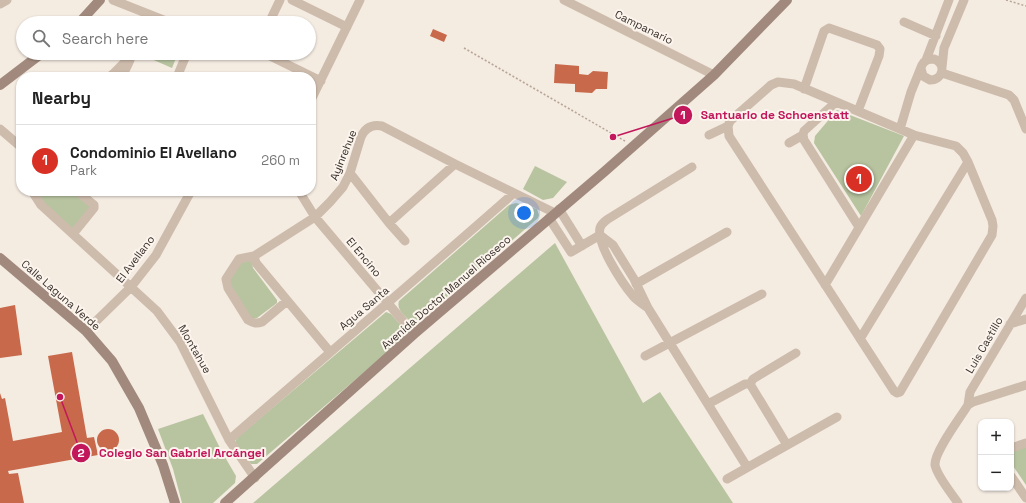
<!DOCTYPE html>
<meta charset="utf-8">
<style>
:root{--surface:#fff;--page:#f2f2f2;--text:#222;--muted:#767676;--line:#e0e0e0;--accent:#d93025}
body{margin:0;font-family:"Space Grotesk",sans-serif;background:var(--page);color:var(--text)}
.controls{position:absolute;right:12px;bottom:12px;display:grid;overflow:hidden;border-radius:8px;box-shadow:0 1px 3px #0004}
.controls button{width:36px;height:36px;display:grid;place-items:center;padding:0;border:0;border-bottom:1px solid var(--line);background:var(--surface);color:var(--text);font:20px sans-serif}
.you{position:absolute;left:524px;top:213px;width:14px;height:14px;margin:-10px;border:3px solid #fff;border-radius:50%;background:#1a73e8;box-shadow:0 0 0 6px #1a73e833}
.badge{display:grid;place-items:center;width:26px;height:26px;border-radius:50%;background:var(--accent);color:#fff;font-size:13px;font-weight:700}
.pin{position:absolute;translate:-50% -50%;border:2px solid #fff;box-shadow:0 1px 4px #0006}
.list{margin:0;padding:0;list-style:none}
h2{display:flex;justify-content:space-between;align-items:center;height:52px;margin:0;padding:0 16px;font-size:17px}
h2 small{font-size:13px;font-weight:400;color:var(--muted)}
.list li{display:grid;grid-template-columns:26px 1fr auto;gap:12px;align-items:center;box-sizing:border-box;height:72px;padding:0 16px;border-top:1px solid var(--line)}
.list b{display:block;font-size:15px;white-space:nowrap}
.list p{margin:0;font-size:13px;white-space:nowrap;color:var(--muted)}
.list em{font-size:13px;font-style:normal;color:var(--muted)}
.icon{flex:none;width:22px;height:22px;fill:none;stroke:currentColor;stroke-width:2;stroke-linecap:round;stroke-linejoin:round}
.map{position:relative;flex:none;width:1026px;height:503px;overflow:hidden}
.search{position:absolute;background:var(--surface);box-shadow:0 1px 3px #0004;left:16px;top:16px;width:300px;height:44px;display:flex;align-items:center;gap:10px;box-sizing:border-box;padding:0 14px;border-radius:22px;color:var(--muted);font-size:15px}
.panel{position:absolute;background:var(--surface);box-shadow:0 1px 3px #0004;left:16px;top:72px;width:300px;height:124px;border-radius:16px}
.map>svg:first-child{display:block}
.green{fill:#b8c4a0}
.building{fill:#c8694b}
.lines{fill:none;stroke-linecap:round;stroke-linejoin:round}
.path{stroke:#b9a596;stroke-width:1.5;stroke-dasharray:2 2;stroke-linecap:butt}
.street{stroke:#cdbbac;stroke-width:9}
.secondary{stroke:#a18a7d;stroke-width:10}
.labels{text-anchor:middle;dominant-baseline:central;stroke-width:4;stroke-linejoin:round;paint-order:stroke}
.street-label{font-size:11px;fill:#3b302b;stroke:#fbf5ee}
.leader{fill:none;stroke:#c2185b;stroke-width:1.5}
.callout-dot{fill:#c2185b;stroke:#fbf5ee;stroke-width:1.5}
.mark-label{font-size:12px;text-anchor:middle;font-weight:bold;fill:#fff}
.callout-label{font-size:12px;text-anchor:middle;font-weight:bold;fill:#c2185b;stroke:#fbf5ee;stroke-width:4;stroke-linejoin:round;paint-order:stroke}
</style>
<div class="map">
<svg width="1026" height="503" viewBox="0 0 1026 503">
<rect width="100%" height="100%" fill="#f4ebe1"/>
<path class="green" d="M153 53H178L172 68 149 58Z
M837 110 904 136 861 216 814 143 815 136Z
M535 166 567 182 553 198 543 200 523 189Z
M36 191H71L91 206 73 229 41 200Z
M516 203 537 209 539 215 538 218 420 320 413 322H411C405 316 396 310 399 301L509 205Z
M555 243 643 403 660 392 733 503H253Z
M251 258 253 268 277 300V303L257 318 253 319 250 317 230 286V278L239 264Z
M386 312 391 314 405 330 406 333 404 338 257 464H251L235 442 237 438Z
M203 414 222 452 236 476 235 483 213 503H182L173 469 158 429Z
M1026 446V485L1011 463V451Z"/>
<path class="building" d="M433 29 447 35 444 42 430 36Z
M555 64 579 66V74L588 75 593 71 608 72 607 89H596L592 93 575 92V84L554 83Z
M15 305 22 355 0 358V308Z
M72 352 87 438 94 437 98 455 8 471 9 474 18 473 24 503H0V393L2 399 5 398 13 441 62 432 48 356Z
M97 440a11 11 0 1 1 22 0a11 11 0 1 1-22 0Z"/>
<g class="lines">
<path class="path" d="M1006 0 1026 6
M464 48 625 141"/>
<path class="street" d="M113 0 171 23
M292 0 347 27
M564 0 714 75
M0 4 7 0
M904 22 936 36
M269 23 280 0
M264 53 321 81
M926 60 949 0
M942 67 944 48 964 0
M942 73 1009 95 1014 100 1026 129
M109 77 114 73 134 53
M122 77 130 60
M177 77 187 53
M778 82 794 84 914 135 956 146 963 153 968 162 992 220 993 226 992 235 900 392 897 393 894 391 729 136 728 126 730 121 771 85Z
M804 89 824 31 829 28 877 45 880 49 879 56 858 111
M311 100 360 0
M836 102 804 131 803 135 804 140 859 227
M0 129 21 147
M900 129 911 92 922 65C925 60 928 59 934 59 947 64 943 80 930 80L923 76 921 68
M709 135 728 126
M789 143 803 135
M350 173 389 223 455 164
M32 191 41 205 157 311 180 342 229 440 255 478
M299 191 315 217 414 334
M559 209 582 246
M549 218 571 252 600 235
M389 223 405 241
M73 234 94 208V205L77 191
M600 235 613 245 634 279 648 308C643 304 637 301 633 296 623 284 596 244 600 228 601 225 605 221 608 219L692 167
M254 256 239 259 226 279 228 288 248 320C253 323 256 324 262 322L287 301
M636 284 727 232
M825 285 914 135
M648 308 747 467
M1010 324 1026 319
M86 331 131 287 156 255 191 191
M860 339 968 162
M330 352 256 263 254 256 315 217 330 202 343 187 350 173 361 137C365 128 372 124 382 126L455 164 555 213
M645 356 762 294
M708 404 745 384H750
M968 405 970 392 1026 298
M229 440C324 357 420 276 514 193
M787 445 750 384 753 379 796 353
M1011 448 1026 443
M1011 476 1026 498
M727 479 837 417
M958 503C952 494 937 476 935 465 934 452 960 418 968 405L973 402 1026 385"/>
<path class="secondary" d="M79 23 100 0
M0 85 42 53
M0 258 86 331 112 361 139 408 163 465 175 503
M225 503 414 334 604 172 714 75 787 0"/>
</g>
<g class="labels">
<g class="street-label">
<text transform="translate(644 27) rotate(26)">Campanario</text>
<text transform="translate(343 155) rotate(-68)">Ayinrehue</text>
<text transform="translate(364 257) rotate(50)">El Encino</text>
<text transform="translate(135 259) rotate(-53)">El Avellano</text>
<text transform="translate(446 292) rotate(-41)">Avenida Doctor Manuel Rioseco</text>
<text transform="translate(61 295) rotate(41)">Calle Laguna Verde</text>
<text transform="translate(364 308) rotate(-40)">Agua Santa</text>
<text transform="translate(984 345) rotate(-60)">Luis Castillo</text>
<text transform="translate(195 349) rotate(60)">Montahue</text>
</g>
</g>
<path class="leader" d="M613 137L683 115M60 397L81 453"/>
<g class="callout-dot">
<circle cx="613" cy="137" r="4"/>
<circle cx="60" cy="397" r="4"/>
<circle cx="683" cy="115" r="10"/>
<circle cx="81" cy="453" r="10"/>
</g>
<g class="mark-label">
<text x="683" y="119">1</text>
<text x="81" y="457">2</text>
</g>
<g class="callout-label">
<text x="775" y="119">Santuario de Schoenstatt</text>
<text x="182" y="457">Colegio San Gabriel Arcángel</text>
</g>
</svg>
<div class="controls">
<button>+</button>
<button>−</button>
</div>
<div class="you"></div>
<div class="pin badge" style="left:859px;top:179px">1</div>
<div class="search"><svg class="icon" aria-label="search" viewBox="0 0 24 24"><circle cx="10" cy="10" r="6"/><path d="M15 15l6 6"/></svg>Search here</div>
<section class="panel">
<h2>Nearby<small></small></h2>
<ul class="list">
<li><span class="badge">1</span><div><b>Condominio El Avellano</b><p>Park</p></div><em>260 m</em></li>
</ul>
</section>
</div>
